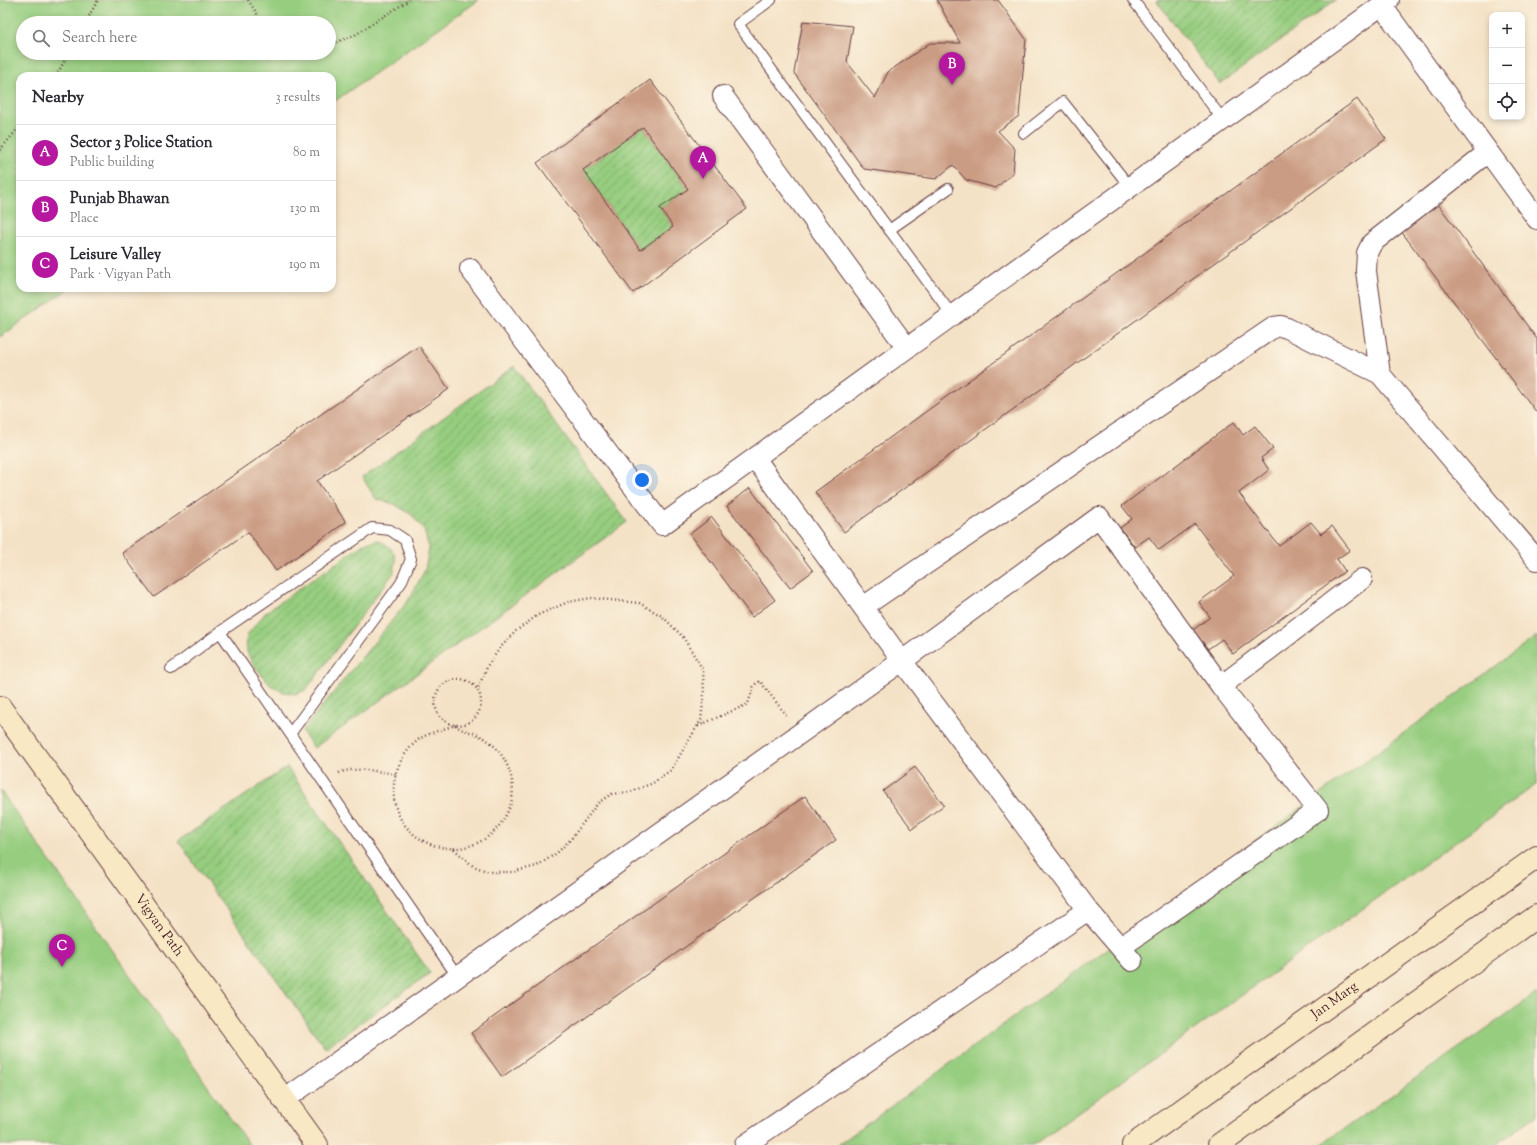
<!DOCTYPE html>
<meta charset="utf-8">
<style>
:root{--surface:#fff;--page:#f2f2f3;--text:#2b2b33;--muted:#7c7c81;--line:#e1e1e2;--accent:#b5179e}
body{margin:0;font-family:"Sorts Mill Goudy",serif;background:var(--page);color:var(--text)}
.controls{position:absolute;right:12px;top:12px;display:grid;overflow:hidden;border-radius:8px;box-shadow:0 2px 6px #0003}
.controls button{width:36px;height:36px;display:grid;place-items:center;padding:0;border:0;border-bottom:1px solid var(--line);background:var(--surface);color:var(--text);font:20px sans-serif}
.you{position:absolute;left:642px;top:480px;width:14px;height:14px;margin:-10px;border:3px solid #fff;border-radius:50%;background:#1a73e8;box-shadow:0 0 0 6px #1a73e833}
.badge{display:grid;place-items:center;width:26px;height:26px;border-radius:50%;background:var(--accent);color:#fff;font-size:13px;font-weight:700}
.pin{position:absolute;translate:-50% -33px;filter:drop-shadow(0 1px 2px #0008)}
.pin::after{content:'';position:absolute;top:21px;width:14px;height:12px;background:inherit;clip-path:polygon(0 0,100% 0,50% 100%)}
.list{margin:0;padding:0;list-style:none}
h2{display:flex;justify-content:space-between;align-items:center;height:52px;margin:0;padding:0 16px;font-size:17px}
h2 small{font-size:13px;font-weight:400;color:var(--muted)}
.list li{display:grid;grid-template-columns:26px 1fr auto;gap:12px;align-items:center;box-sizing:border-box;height:56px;padding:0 16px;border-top:1px solid var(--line)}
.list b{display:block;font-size:15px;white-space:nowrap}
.list p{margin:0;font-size:13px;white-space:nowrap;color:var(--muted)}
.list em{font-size:13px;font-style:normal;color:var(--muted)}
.icon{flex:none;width:22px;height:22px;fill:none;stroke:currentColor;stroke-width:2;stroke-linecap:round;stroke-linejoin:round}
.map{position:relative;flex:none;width:1537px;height:1145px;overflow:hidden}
.search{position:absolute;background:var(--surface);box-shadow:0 2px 6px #0003;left:16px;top:16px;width:320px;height:44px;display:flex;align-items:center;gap:10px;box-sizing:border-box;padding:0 14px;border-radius:22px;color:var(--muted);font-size:15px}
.panel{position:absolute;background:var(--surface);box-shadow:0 2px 6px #0003;left:16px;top:72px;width:320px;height:220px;border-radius:12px}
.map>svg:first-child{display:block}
.park{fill:#96cd7f;stroke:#707655;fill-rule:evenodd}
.garden{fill:url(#garden-furrows);stroke:#707655}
.building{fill:#cb9c84;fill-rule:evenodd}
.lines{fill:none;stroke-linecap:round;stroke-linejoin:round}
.service-casing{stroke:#643c42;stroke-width:12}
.minor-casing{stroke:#643c42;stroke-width:22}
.secondary-casing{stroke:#643c42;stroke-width:24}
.path{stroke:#643c42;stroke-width:2.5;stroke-dasharray:1 3;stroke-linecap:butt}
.service{stroke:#fff;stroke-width:10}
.minor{stroke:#fff;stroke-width:20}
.secondary{stroke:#f8e8c3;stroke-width:22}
.labels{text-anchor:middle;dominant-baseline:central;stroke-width:3;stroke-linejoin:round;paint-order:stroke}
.street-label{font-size:14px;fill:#4a1f2b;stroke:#fcf5e5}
</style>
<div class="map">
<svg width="1537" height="1145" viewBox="0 0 1537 1145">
<defs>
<pattern id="garden-furrows" width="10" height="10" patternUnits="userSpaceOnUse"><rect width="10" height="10" fill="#96cd7f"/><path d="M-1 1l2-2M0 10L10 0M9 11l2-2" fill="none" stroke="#7ca668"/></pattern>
</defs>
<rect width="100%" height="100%" fill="#fcf5e5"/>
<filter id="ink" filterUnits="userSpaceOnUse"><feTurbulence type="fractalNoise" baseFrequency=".025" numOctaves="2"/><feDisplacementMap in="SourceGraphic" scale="8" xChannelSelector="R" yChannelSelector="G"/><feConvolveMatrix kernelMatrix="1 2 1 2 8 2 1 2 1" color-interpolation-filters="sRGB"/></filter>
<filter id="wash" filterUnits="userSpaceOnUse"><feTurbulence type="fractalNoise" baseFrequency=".012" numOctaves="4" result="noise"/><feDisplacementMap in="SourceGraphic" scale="16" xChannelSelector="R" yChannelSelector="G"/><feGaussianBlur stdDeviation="0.9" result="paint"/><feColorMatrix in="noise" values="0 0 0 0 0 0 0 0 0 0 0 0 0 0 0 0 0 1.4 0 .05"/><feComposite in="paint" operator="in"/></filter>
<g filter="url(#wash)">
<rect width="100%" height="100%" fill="#f4e2c6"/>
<path class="park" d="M0 0H479L332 103V76H20V288H70L0 337ZM23 23H329V53H23Z
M1537 636V784L1033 1145H838Z
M0 790 249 1145H0Z
M1537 993V1115L1496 1145H1321Z"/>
<path class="garden" d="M1156 0H1336L1220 84Z
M643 127 688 189 660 208 673 227 640 250 583 170Z
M514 366 627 522 314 748 302 731 408 601 425 570 429 548 424 530 412 515 394 504 376 499 362 477Z
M378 540C394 548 398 554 394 572L306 690 295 694 283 692 270 685 253 664 247 652 246 641 248 634 266 612 365 543Z
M287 767 430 973 325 1048 178 841Z"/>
<g id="blocks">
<path class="building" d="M937 0H998L1026 39 1019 116 998 131 1015 149 1013 173 996 188 966 180 953 165 936 179 864 169 794 73 803 21 853 26 847 62 875 98 888 72 930 43H960Z
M650 80 747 209 633 293 537 163ZM643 127 688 189 660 208 673 227 640 250 583 170Z
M1357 99 1386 139 844 532 815 492Z
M1435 200 1537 339V413L1398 227Z
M419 346 449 389 317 481 346 522 276 571 248 532 154 597 122 553Z
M1234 422 1243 435 1255 426 1273 449 1261 458 1269 470 1239 493 1279 546 1311 522 1321 534 1332 526 1350 550 1337 559 1345 571 1233 654 1222 639 1208 649 1193 630 1210 617 1199 602 1234 576 1195 524 1159 550 1149 537 1135 547 1120 528 1132 519 1122 506Z
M750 488 813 571 790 588 727 506Z
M712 517 775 600 752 617 690 534Z
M915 767 944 805 912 829 883 791Z
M805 796 836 840 502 1077 471 1033Z"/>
</g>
</g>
<g filter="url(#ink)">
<use href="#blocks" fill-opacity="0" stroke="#643c42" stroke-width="1"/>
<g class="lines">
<g class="service-casing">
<path id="service" d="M771 0 738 24 952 315
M1133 0 1223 120
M1024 133 1063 102 1130 187
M889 230 948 189
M171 669 220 632
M290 734 401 583 411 559 405 540 390 530 372 528 220 632 457 976"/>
</g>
<g class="minor-casing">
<path id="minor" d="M1382 6 1537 219
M723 96 907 348
M470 269 662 525 1389 0
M1380 374 1366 271 1367 253 1372 243 1488 152
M863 607 1274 327 1281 326 1287 328 1380 374 1537 560
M1088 910 1132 961
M1121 947 1318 810 1221 686
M284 1100 902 661 1099 517 1221 686 1362 579
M745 1145 1088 910 902 661 755 458"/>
</g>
<g class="secondary-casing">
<g id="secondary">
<path id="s1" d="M0 707 317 1145"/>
<path id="s2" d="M1133 1145 1537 857"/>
<path d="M1219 1145 1537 916"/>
</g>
</g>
<path class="path" d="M248 0 263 23
M85 23 98 0
M329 45 355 35 409 0
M56 76 69 53
M0 150 20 126
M435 702a23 23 0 1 1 46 0a23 23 0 1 1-46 0Z
M455 725C463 732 471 731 480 736 485 738 493 744 497 749 511 766 518 790 508 811 477 878 381 847 395 778 398 762 408 747 421 738 431 732 445 729 455 725Z
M698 726 748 704 754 685 760 681 786 715
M339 773C354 766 380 772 396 774
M454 849 473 866 489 872H512L537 866 557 853 571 839 598 803 611 794 630 792 653 783 671 770 701 720 704 694 703 670 683 637 662 616 639 603 591 598 568 602 538 615 516 631 500 648 488 665 478 688"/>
<use href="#service" class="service"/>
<use href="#minor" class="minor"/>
<use href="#secondary" class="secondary"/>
</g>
</g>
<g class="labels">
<g class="street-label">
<text stroke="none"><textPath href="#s1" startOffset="270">Vigyan Path</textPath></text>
<text stroke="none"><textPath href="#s2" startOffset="248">Jan Marg</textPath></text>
</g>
</g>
</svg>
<div class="controls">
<button>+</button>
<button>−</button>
<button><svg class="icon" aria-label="locate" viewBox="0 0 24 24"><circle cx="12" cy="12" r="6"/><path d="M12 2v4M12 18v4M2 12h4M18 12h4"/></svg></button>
</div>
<div class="you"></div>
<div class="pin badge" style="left:703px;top:179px">A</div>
<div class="pin badge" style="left:952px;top:85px">B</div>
<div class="pin badge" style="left:62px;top:967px">C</div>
<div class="search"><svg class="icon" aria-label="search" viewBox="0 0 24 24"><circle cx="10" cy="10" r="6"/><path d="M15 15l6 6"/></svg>Search here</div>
<section class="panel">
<h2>Nearby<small>3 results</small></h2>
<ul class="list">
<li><span class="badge">A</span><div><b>Sector 3 Police Station</b><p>Public building</p></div><em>80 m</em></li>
<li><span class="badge">B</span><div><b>Punjab Bhawan</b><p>Place</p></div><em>130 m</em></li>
<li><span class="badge">C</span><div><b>Leisure Valley</b><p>Park · Vigyan Path</p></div><em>190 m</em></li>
</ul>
</section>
</div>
